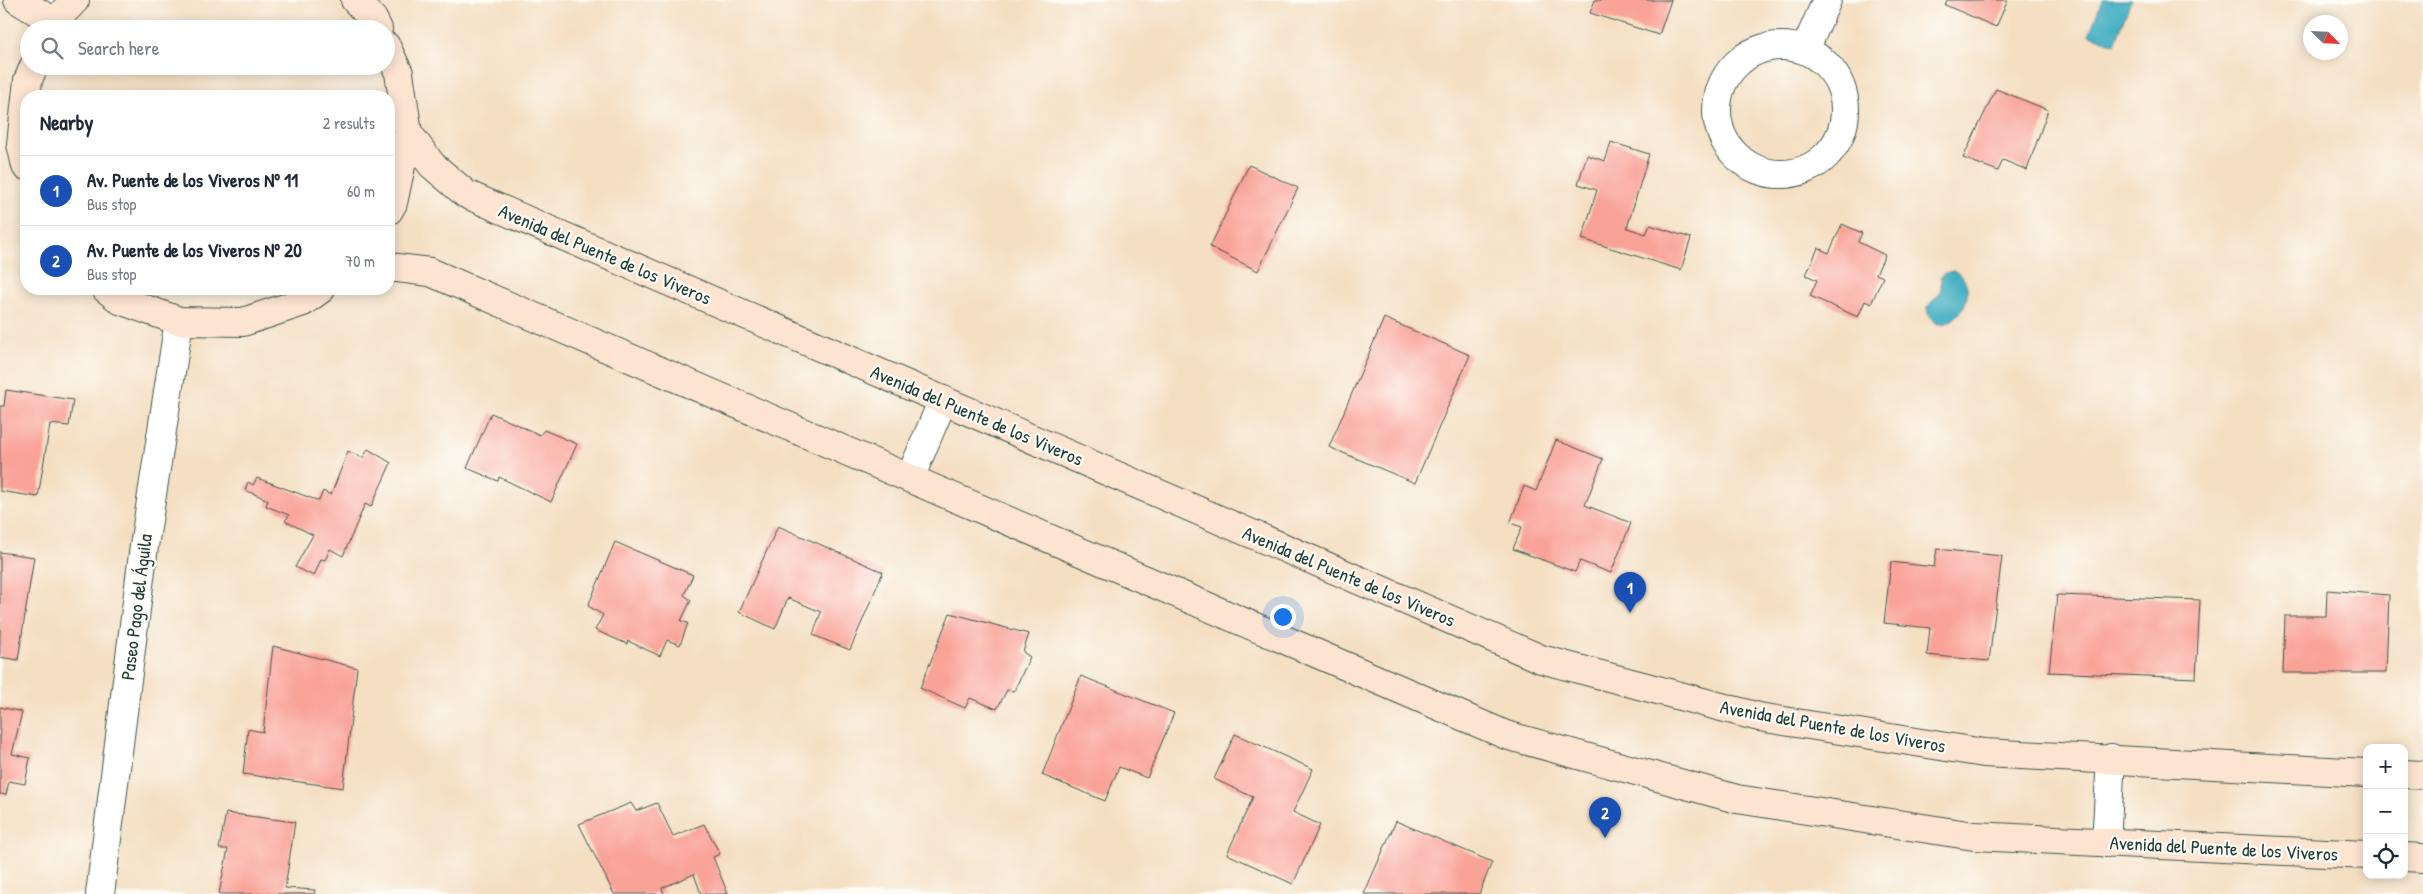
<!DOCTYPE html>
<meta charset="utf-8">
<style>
:root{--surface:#fff;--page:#f6f6f7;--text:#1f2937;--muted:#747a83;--line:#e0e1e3;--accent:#111827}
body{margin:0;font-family:"Patrick Hand",sans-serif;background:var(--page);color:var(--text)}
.controls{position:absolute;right:15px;bottom:15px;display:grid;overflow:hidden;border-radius:10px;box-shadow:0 2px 12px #0003}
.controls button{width:45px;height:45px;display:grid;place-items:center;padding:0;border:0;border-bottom:1px solid var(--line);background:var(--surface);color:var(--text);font:25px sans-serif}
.compass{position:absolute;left:2303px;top:15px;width:45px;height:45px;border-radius:50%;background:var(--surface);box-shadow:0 2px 12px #0003;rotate:114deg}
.you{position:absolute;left:1282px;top:616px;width:18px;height:18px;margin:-12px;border:4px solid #fff;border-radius:50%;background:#1a73e8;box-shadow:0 0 0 8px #1a73e833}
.badge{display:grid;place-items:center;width:32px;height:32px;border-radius:50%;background:var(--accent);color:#fff;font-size:16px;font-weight:700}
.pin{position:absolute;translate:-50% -41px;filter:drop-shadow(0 1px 2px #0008)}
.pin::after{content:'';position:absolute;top:26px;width:18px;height:15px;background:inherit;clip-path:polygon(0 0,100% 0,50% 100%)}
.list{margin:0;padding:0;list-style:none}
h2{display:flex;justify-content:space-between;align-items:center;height:65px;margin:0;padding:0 20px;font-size:21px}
h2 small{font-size:16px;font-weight:400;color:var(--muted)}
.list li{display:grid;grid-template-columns:32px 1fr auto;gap:15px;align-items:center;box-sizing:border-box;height:70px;padding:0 20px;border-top:1px solid var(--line)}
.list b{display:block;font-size:19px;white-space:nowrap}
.list p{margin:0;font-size:16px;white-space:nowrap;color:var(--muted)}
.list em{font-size:16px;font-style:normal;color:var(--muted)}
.icon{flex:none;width:28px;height:28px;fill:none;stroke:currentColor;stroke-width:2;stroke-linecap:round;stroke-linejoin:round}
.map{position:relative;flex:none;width:2423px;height:894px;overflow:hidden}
.search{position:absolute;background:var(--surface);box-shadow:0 2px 12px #0003;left:20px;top:20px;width:375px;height:55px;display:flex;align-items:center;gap:12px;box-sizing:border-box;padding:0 18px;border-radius:28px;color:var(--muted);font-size:19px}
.panel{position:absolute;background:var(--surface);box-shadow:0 2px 12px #0003;left:20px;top:90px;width:375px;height:205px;border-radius:20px}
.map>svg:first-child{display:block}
.water{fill:#44afc2;stroke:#32767b}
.building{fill:#f9a298}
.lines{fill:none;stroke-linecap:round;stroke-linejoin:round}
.street-casing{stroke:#3f5549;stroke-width:30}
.secondary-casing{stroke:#3f5549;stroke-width:30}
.street{stroke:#fff;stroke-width:28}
.secondary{stroke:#fde4d1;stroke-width:28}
.labels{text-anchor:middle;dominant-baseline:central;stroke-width:4.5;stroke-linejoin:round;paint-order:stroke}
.street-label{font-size:19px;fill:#1f3d34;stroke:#fdfcf7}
</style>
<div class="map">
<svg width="2423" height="894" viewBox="0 0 2423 894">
<rect width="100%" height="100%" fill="#fdfcf7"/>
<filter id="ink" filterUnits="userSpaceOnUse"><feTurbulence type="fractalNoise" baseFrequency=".02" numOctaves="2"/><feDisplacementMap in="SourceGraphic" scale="10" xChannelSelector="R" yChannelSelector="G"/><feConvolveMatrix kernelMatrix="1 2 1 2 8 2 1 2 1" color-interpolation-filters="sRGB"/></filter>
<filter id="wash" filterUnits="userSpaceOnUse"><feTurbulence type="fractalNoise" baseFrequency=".0096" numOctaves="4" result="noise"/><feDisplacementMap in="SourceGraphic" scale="20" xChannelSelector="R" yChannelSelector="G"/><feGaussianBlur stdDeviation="1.12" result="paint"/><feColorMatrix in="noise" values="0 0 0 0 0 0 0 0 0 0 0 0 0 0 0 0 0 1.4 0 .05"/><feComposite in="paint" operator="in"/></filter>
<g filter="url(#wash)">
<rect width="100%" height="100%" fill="#f4dfc3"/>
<path class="water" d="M2102 0H2131L2115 44 2089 35Z
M1954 271C1981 283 1963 326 1937 324L1928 314V306L1941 292V276L1945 273Z"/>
<g id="blocks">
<path class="building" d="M1595 0H1671L1659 35 1590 13Z
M1947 0H2008L1996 27 1945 5Z
M1996 89 2048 110 2027 170 2003 160 1998 171 1963 158Z
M1611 142 1649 154 1627 228 1646 234 1650 225 1691 238 1681 270 1582 239 1597 190 1578 184 1587 155 1605 161Z
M1249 165 1298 188 1258 271 1210 247Z
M1842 224 1862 233 1858 242 1885 255 1876 274 1883 277 1871 304 1865 301 1858 317 1810 296 1817 280 1806 275 1818 248 1829 253Z
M1384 318 1470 355 1415 483 1329 447Z
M6 390 73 400 69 426 50 424 38 497 0 491V406H4Z
M491 413 540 435 544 430 577 444 551 502 499 477 498 481 467 468Z
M1556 440 1603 459 1585 505 1631 523 1611 573 1580 561 1575 572 1513 549 1522 527 1510 523 1524 486 1536 491Z
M368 449 391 463 371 507 365 504 343 556 330 549 325 560 321 559 314 576 295 567 313 535 285 521 289 515 266 506 268 500 245 490 248 482 253 485 257 478 319 501 323 491 331 495 348 451 363 458Z
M778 526 883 572 850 650 813 635 821 612 788 598 775 629 739 612Z
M615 542 693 575 684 595 691 600 681 621 688 623 680 645 667 640 660 656 628 641 627 644 595 630 603 615 588 606Z
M1937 549 2002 556 1989 661 1927 655 1930 628 1884 623 1891 562 1934 567Z
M0 552 34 557 18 660 0 657Z
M2327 590 2389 595 2386 673H2283L2285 616H2326Z
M2057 595 2200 600 2196 678 2049 672Z
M950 613 1029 634 1023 652 1030 657 1014 691 1007 690 997 709 970 698 965 708 920 688Z
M273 646 357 668 343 788 243 774 248 729 263 732Z
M1081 676 1174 713 1147 778 1119 767 1105 801 1042 775Z
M0 707 22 712 12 754 30 758 25 784 9 781 6 795 0 794Z
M1235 734 1313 769 1293 812 1320 825 1293 884 1227 854 1253 797 1214 779Z
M631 803 636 811 657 803 673 836 704 824 720 854 713 857 728 894H701L694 874 662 888 664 894H614L579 824Z
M226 813 295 822 285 888 315 890 314 894H219L228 849H219Z
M1396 821 1492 862 1479 894H1364Z"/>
</g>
</g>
<g filter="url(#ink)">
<use href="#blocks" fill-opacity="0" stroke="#3f5549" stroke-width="1"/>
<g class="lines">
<g class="street-casing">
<path id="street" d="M1717 110a64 64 0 1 1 128 0a64 64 0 1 1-128 0Z
M1805 50 1827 0
M910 478 943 400
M2106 843 2111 758
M100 894 144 546 179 321"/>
</g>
<g class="secondary-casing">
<path id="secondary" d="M18 0 54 22
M355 0 373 19 378 29
M51 29 54 22 75 0
M386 46 399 73 408 133 393 203 389 210
M408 133 432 165 466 194 1541 659 1759 717 1984 753 2367 773
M26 166 21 144 28 80 34 66
M389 267 430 272 1506 735 1737 799 1974 836 2367 855
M106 289 120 300 179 321 243 322 303 302 321 289
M2404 774 2423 775
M2404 857 2423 858"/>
</g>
<use href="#street" class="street"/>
<use href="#secondary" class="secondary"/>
</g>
</g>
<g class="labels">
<g class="street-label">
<text transform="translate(605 254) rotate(23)">Avenida del Puente de los Viveros</text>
<text transform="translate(977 415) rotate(23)">Avenida del Puente de los Viveros</text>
<text transform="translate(1349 576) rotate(23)">Avenida del Puente de los Viveros</text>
<text transform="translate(136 607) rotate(-83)">Paseo Pago del Águila</text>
<text transform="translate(1833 726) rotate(10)">Avenida del Puente de los Viveros</text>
<text transform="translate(2224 848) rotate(3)">Avenida del Puente de los Viveros</text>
</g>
</g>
</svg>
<div class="controls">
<button>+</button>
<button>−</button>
<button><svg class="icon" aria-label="locate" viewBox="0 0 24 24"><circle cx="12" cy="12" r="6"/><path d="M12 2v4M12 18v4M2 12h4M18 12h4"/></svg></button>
</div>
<svg class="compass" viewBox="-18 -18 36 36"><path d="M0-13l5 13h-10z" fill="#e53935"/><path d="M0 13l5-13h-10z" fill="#747a83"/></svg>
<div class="you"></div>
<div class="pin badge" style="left:1630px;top:613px;background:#1a4fb4">1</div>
<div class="pin badge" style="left:1605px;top:838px;background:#1a4fb4">2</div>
<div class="search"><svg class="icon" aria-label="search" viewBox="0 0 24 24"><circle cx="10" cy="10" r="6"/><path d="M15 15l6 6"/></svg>Search here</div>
<section class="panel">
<h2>Nearby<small>2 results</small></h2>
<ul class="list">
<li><span class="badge" style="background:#1a4fb4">1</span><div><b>Av. Puente de los Viveros Nº 11</b><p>Bus stop</p></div><em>60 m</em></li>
<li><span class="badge" style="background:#1a4fb4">2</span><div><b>Av. Puente de los Viveros Nº 20</b><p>Bus stop</p></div><em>70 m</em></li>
</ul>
</section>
</div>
